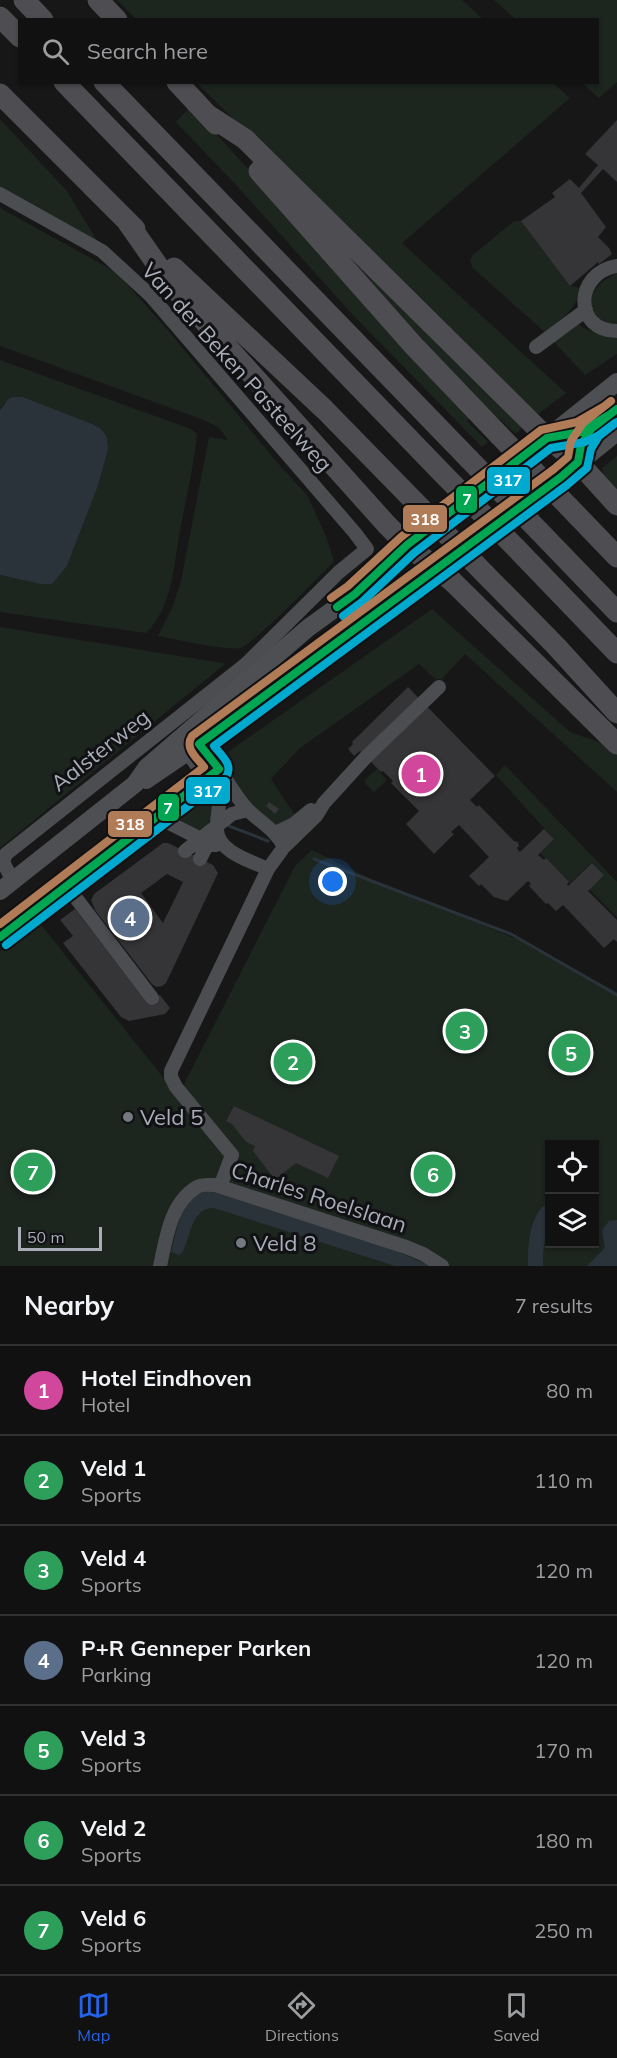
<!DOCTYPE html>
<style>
:root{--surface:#111112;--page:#1a1a1b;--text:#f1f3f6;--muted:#9c9d9f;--line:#303132;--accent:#2563eb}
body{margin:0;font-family:Mulish,sans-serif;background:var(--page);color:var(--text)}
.controls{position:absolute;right:18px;bottom:18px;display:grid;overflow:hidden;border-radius:0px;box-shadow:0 2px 4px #0004}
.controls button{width:54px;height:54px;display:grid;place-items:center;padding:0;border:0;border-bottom:2px solid var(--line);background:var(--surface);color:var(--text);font:30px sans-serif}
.scale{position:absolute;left:18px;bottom:15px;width:84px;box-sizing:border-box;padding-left:6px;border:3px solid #a8adb9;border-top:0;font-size:16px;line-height:21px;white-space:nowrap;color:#a8adb9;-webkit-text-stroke:4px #111114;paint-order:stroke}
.you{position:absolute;left:333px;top:882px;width:21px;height:21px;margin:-15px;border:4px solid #fff;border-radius:50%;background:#1a73e8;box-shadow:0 0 0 9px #1a73e833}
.badge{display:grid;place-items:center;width:39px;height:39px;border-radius:50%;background:var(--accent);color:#fff;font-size:20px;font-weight:700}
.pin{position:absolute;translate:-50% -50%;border:3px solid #fff;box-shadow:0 2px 6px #0006}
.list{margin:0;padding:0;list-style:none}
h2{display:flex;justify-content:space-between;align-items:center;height:78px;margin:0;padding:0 24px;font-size:26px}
h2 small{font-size:20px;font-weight:400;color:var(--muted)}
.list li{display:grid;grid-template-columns:39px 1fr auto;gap:18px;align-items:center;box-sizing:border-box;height:90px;padding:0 24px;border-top:2px solid var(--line)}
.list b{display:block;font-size:22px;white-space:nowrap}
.list p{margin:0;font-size:20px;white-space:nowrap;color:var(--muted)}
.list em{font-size:20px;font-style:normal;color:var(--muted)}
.icon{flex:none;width:33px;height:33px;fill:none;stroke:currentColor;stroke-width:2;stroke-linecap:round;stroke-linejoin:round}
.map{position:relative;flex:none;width:617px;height:1266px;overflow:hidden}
.search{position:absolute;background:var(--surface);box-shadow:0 2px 4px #0004;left:18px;right:18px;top:18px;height:66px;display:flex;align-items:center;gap:15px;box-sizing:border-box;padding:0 21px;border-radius:0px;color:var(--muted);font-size:22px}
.sheet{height:708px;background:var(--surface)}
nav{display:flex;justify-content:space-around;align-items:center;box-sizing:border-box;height:84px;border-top:2px solid var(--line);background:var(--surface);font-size:16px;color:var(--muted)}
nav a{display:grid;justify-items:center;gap:3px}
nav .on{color:var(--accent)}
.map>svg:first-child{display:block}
.green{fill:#1d251f;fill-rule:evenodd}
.water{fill:#2a323a}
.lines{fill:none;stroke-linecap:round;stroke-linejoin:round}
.stream{stroke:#2a323a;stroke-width:3}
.building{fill:#353537;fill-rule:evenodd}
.minor{stroke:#4b4d51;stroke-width:14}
.major{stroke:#4e4f52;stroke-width:18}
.highway{stroke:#4e4e52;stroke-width:21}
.highway-bridge{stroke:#4e4e52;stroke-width:21}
.bus-1-casing{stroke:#111114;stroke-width:12}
.bus-2-casing{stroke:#111114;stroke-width:12}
.bus-3-casing{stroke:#111114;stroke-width:12}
.bus-1{stroke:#00a651;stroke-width:8}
.bus-2{stroke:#00a9ce;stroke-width:8}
.bus-3{stroke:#b07c57;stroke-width:8}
.poi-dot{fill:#757881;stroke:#111114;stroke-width:2}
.labels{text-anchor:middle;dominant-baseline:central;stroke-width:6;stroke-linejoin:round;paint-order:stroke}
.street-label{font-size:22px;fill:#a8adb9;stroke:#111114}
.poi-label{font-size:22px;fill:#a8adb9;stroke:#111114;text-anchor:start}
.line-badge{stroke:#111114;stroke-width:2}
.badge-label{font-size:16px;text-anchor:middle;font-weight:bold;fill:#fff}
</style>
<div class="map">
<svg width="617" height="1266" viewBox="0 0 617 1266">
<rect width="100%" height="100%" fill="#171718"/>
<path class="green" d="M117 0H462L483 19H136Z
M494 0H617V82L599 98 582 83 598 82V20L515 19Z
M197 83H553L570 98 402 243 566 393 537 415 503 387Z
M191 106 472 416 467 421 488 442 482 447 352 314 237 186 176 122Z
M0 119 67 191 99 244 0 189Z
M282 182 523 427 516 434 486 407 444 364Z
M0 208 116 272 166 328 282 468 307 495 326 536 334 561C320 576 254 644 240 648 227 651 174 639 158 636L172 608 181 581 209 437 228 440 218 427 201 419 0 346Z
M514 221H521L570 286 581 288C577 309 561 319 546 333L473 268 470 261 473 255Z
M617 273V324C604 324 599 318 589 310 592 289 598 283 617 273Z
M578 324C591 332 601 338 617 335V354L585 375 553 341Z
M0 360 191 429 197 434C194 464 187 495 181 525 174 560 174 606 146 633L0 612V575L40 584 67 566 98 486 108 450 90 423 23 397C13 397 4 400 0 410Z
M617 456V490L603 474 602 468Z
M432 609 570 732 610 746 617 753V792L465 654 442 679H435L419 664 300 748 271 779 297 818 275 827 259 817 218 759Z
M0 627 222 663 225 664 0 848Z
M505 765 617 882V917L589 889 604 875 592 862 570 883 540 853 554 839 496 775Z
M377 769 387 780 374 792 365 783V780Z
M209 786C222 805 212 820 200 835L169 821 195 803 192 798Z
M312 850 371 879 524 942 617 992V1266H0V951L38 921 178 1096 295 866ZM550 1144H594V1244H550Z"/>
<path class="water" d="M13 397H23L90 423 100 428 105 434 107 438 108 450 98 486 67 566 52 584H40L0 575V410L8 399Z
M209 1191 390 1248 430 1266H395L214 1208C190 1208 191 1238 182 1253L179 1255 171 1252C177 1230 181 1195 209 1191Z
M549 1202C550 1224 542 1244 543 1266H528C528 1245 529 1213 549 1202Z
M617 1220V1266H587L605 1248 602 1230 609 1221Z"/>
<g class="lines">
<path class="stream" d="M229 826 268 841
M314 859 511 934 617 995"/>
</g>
<path class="building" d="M617 120V182L603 169 581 193 606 227 598 237 609 248 612 254 599 264 598 262 570 286 521 221 555 197 552 193 570 179 579 188 598 165 585 154Z
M408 687 495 776 470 800 477 807 479 805 514 841 518 842 519 846 517 848 518 850 520 852 544 829 554 839 538 855 544 860 546 858 569 882 567 884 568 886 592 863 604 875 588 891 617 920V942L614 939 604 948 563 905 556 911 548 903 546 904 529 886 531 884 528 881 507 901 494 897 481 884 479 886 469 876 489 857 459 825 451 832 454 834 434 854 406 824 419 811 391 783 393 781 383 771 381 772 360 751 354 756 348 749 353 744 352 742Z
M269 802 279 809 275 814 266 806Z
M163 843H168L213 865 218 873 166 983 162 986 156 987 152 984 95 910 91 900 94 894ZM167 874 183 882 163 923 141 893Z
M75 909 148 1004 160 995 170 1008 165 1014 129 1021 121 1017 63 943 73 936 60 920Z
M234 1106 339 1156 328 1178 296 1163 277 1178 273 1177 253 1151 255 1146 246 1142 232 1124 226 1121Z"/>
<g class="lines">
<path class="minor" d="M0 194 102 251 150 295 355 533 367 549 339 572 246 664 6 854 3 862 13 881
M617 266C574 273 573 331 617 331
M536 347 586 310
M547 438C581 435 591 430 617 409
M193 740C217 757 228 789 248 810 261 823 276 830 284 847
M187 744 188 753 219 797C220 808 216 819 217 830 218 852 251 861 268 869L284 847 316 816 324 803 366 757 439 687
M151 820 165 821 207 842
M275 833 294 824 311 810
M185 851 232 814 248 810
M200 859 207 845H216
M66 885 152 998
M0 937 219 769
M220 1187 232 1155 176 1087 171 1077V1071L268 869
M160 1266C166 1239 170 1203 197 1187 202 1184 210 1185 215 1185L406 1247 423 1254 442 1266"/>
<path class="major" d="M146 780 199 744 292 674 561 477 617 432
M0 891 135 784 147 767 308 628 355 594 407 545 547 438 617 382"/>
<path class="highway" d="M24 0 43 20
M98 0 117 20
M0 17 20 37
M64 82 446 477
M104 82 469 459
M177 82 216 124
M0 94 135 229
M208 115 245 139 547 438 578 462 617 505
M259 171 414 346 499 435
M126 220 170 283 387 525 407 545 452 581 617 744
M174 268 325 410 414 501
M569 507 617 557
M539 531 617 612
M516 548 617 653
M485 574 556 646 617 713"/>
<path class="highway-bridge" d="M499 435 569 507
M469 459 539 531
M446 477 516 548
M414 501 485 574"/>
<g class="bus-1-casing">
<path id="bus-1" d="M337 607 355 594 407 545 547 438 581 432 609 415
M0 937 219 769 199 744 561 477 578 462 581 445 591 429 617 409"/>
</g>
<g class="bus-2-casing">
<path id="bus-2" d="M343 616 362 602 414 553 551 448 585 442 599 435 615 423
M6 945 226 777C234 765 221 755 214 746L567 485 587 468 591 449 599 436 617 422"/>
</g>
<g class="bus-3-casing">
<path id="bus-3" d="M331 598 348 586 401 537 541 430 577 422 603 407
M0 924 204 767C197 758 184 748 192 736L554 469 568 457 571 441 583 423 611 401"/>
</g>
<use href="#bus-1" class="bus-1"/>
<use href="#bus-2" class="bus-2"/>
<use href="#bus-3" class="bus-3"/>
</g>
<g class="poi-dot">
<circle cx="128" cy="1117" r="6"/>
<circle cx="241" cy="1243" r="6"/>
</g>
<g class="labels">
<g class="street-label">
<text transform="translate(237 367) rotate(48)">Van der Beken Pasteelweg</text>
<text transform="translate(100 750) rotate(-38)">Aalsterweg</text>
<text transform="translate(319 1197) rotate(18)">Charles Roelslaan</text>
</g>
<g class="poi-label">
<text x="140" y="1117">Veld 5</text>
<text x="253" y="1243">Veld 8</text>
</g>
</g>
<g class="line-badge">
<rect x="486" y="466" width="45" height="29" rx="6" fill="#00a9ce"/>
<rect x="455" y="485" width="23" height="29" rx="6" fill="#00a651"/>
<rect x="402" y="504" width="46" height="29" rx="6" fill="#b07c57"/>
<rect x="185" y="776" width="46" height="29" rx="6" fill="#00a9ce"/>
<rect x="157" y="793" width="23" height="29" rx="6" fill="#00a651"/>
<rect x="107" y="810" width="46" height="28" rx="6" fill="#b07c57"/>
</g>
<g class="badge-label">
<text x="508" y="486">317</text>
<text x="467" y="505">7</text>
<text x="425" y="525">318</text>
<text x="208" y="797">317</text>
<text x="168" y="814">7</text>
<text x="130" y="830">318</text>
</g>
</svg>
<div class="controls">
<button><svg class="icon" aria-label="locate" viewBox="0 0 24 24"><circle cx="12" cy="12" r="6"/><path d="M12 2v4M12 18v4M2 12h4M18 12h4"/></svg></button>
<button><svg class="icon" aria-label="layers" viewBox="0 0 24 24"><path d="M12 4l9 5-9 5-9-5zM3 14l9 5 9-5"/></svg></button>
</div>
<div class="scale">50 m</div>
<div class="you"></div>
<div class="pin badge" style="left:421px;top:774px;background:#d1479c">1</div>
<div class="pin badge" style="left:293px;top:1062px;background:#2e9e5b">2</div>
<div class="pin badge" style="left:465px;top:1031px;background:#2e9e5b">3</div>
<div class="pin badge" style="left:130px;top:918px;background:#5c6f8a">4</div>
<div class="pin badge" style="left:571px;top:1053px;background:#2e9e5b">5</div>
<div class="pin badge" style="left:433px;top:1174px;background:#2e9e5b">6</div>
<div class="pin badge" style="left:33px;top:1172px;background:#2e9e5b">7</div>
<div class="search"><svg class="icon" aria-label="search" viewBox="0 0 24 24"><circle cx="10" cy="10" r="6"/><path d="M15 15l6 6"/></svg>Search here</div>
</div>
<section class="sheet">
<h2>Nearby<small>7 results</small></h2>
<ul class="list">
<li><span class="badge" style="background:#d1479c">1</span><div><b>Hotel Eindhoven</b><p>Hotel</p></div><em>80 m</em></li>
<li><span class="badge" style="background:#2e9e5b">2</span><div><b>Veld 1</b><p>Sports</p></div><em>110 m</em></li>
<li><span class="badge" style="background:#2e9e5b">3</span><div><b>Veld 4</b><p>Sports</p></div><em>120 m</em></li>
<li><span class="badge" style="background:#5c6f8a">4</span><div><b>P+R Genneper Parken</b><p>Parking</p></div><em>120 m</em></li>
<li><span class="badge" style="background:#2e9e5b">5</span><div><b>Veld 3</b><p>Sports</p></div><em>170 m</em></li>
<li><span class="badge" style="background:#2e9e5b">6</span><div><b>Veld 2</b><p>Sports</p></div><em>180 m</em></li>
<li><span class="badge" style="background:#2e9e5b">7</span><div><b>Veld 6</b><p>Sports</p></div><em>250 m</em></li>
</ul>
</section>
<nav>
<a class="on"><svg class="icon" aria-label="map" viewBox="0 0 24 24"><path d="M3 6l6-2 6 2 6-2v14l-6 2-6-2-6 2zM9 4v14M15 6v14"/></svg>Map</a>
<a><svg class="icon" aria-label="directions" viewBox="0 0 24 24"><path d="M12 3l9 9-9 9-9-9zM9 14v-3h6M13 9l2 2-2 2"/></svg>Directions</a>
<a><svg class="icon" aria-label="saved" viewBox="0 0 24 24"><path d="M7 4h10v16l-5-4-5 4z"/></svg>Saved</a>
</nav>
